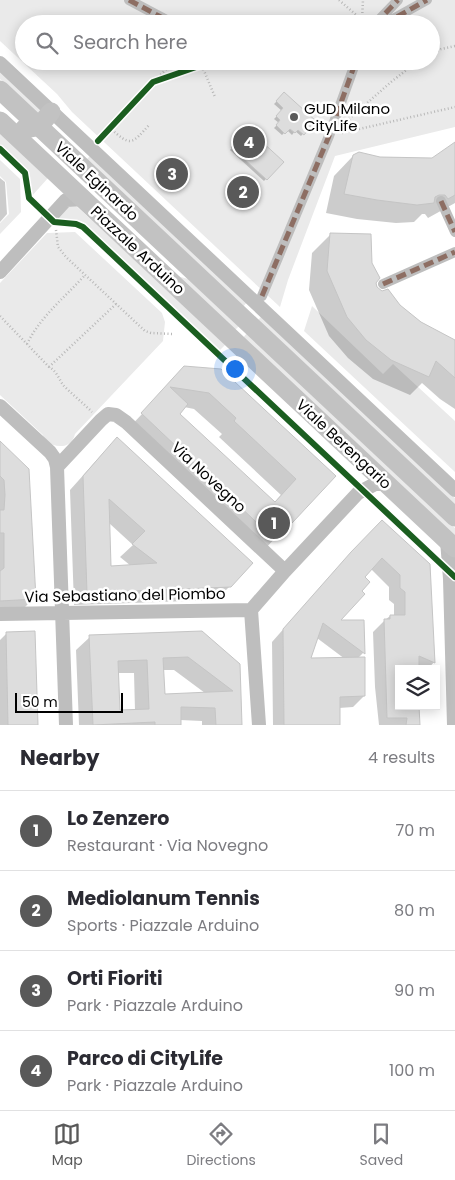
<!DOCTYPE html>
<meta charset="utf-8">
<style>
:root{--surface:#fff;--page:#f7f7f7;--text:#2b2b33;--muted:#7c7c81;--line:#e1e1e2;--accent:#595959}
body{margin:0;font-family:Poppins,sans-serif;background:var(--page);color:var(--text)}
.controls{position:absolute;right:15px;bottom:15px;display:grid;overflow:hidden;border-radius:0px;box-shadow:0 2px 12px #0003}
.controls button{width:45px;height:45px;display:grid;place-items:center;padding:0;border:0;border-bottom:1px solid var(--line);background:var(--surface);color:var(--text);font:25px sans-serif}
.scale{position:absolute;left:15px;bottom:12px;width:108px;box-sizing:border-box;padding-left:5px;border:2px solid #000;border-top:0;font-size:14px;line-height:18px;white-space:nowrap;color:#000;-webkit-text-stroke:4px #fff;paint-order:stroke}
.you{position:absolute;left:234px;top:368px;width:18px;height:18px;margin:-12px;border:4px solid #fff;border-radius:50%;background:#1a73e8;box-shadow:0 0 0 8px #1a73e833}
.badge{display:grid;place-items:center;width:32px;height:32px;border-radius:50%;background:var(--accent);color:#fff;font-size:16px;font-weight:700}
.pin{position:absolute;translate:-50% -50%;border:2px solid #fff;box-shadow:0 1px 5px #0006}
.list{margin:0;padding:0;list-style:none}
h2{display:flex;justify-content:space-between;align-items:center;height:65px;margin:0;padding:0 20px;font-size:21px}
h2 small{font-size:16px;font-weight:400;color:var(--muted)}
.list li{display:grid;grid-template-columns:32px 1fr auto;gap:15px;align-items:center;box-sizing:border-box;height:80px;padding:0 20px;border-top:1px solid var(--line)}
.list b{display:block;font-size:19px;white-space:nowrap}
.list p{margin:0;font-size:16px;white-space:nowrap;color:var(--muted)}
.list em{font-size:16px;font-style:normal;color:var(--muted)}
.icon{flex:none;width:28px;height:28px;fill:none;stroke:currentColor;stroke-width:2;stroke-linecap:round;stroke-linejoin:round}
.map{position:relative;flex:none;width:455px;height:725px;overflow:hidden}
.search{position:absolute;background:var(--surface);box-shadow:0 2px 12px #0003;left:15px;right:15px;top:15px;height:55px;display:flex;align-items:center;gap:12px;box-sizing:border-box;padding:0 18px;border-radius:28px;color:var(--muted);font-size:19px}
.sheet{height:385px;background:var(--surface)}
nav{display:flex;justify-content:space-around;align-items:center;box-sizing:border-box;height:70px;border-top:1px solid var(--line);background:var(--surface);font-size:14px;color:var(--muted)}
nav a{display:grid;justify-items:center;gap:2px}
nav .on{color:var(--accent)}
.map>svg:first-child{display:block}
.green{fill:#eaeaea;fill-rule:evenodd}
.shadow{fill:#0003;fill-rule:evenodd}
.building{fill:#ddd;stroke:#c5c5c5;fill-rule:evenodd}
.lines{fill:none;stroke-linecap:round;stroke-linejoin:round}
.path{stroke:#b8b8b8;stroke-width:2.5;stroke-dasharray:1 2.5;stroke-linecap:butt}
.pedestrian{stroke:#bebebe;stroke-width:10}
.minor{stroke:#bebebe;stroke-width:14}
.secondary{stroke:#c2c2c2;stroke-width:19}
.quiet{stroke:#8d6e63;stroke-width:5;stroke-dasharray:10 5;stroke-linecap:butt}
.cycleway-casing{stroke:#fff;stroke-width:9}
.cycleway{stroke:#1b5e20;stroke-width:6}
.poi-dot{fill:#595959;stroke:#fff;stroke-width:2}
.labels{text-anchor:middle;dominant-baseline:central;stroke-width:5;stroke-linejoin:round;paint-order:stroke}
.poi-label{font-size:15px;fill:#000;stroke:#fff;text-anchor:start}
.street-label{font-size:15px;fill:#000;stroke:#fff}
</style>
<div class="map">
<svg width="455" height="725" viewBox="0 0 455 725">
<rect width="100%" height="100%" fill="#fff"/>
<path class="green" d="M0 0H455V127L335 156 288 280 280 307 72 112 57 94 0 41ZM24 24H431V61H24Z
M0 70 44 112 37 113 0 79Z
M0 133 48 178 31 197C27 190 31 180 28 173L0 146Z
M91 155 247 302 243 307 86 160Z
M0 160 20 179 21 212 0 234V223L9 214 6 182 0 176Z
M72 204H74L226 344 218 352 82 223 76 221H56Z
M75 232 162 313 165 322 163 341 75 434C71 450 55 448 44 440L43 435 0 395V283L47 233Z
M177 276 188 279 239 326 234 331Z
M312 306 383 374 393 364 455 421V472L304 331Z
M261 317 455 498V505L257 321Z
M247 333 455 528V537L242 339Z"/>
<path class="shadow" d="M284 94 314 121 301 136 295 131 292 135 287 130 282 135 274 128 279 123 274 119 282 111 274 104Z
M248 130 282 162 264 181 230 150Z
M455 145V203L428 218 425 214H422L414 222 396 223 357 219 326 213 334 176 353 156 432 159Z
M0 178 5 182 7 214 0 222Z
M331 234 371 264 378 290 420 323 455 341V409L440 399 422 383 410 395 373 379 348 358 329 336 309 290 312 253Z
M185 368 334 476 262 552 127 430ZM184 407 194 409 222 434 219 437 281 495 274 503 178 414Z
M0 443 34 598 21 611 0 612Z
M104 452 230 586 216 600 74 605 70 490ZM109 523 133 545 120 557 131 566 110 567Z
M382 522 434 662 428 669H399V706L418 725H379L375 687 373 632 385 620 390 616H394V604L389 600V587L371 569 363 577 338 622 363 621V653L358 658 364 696 353 707 339 708V725H273L272 642 340 565ZM317 638 345 659 309 660Z
M7 633 36 725H0V640Z
M90 637 238 665 241 725H202V721L180 720V725H79L76 650ZM163 670H174L205 693 163 695ZM118 673H134L135 711H119Z"/>
<path class="building" d="M284 92 316 121 304 135 298 130 295 133 290 129 285 134 276 125 280 120 276 116 283 108 276 101Z
M248 129 284 162 267 180 231 147Z
M455 142V195L448 199 445 195H439L435 197 434 203 417 205 377 200 344 194 353 155 359 152 380 157 432 158Z
M330 233 371 234 372 263 380 278 376 283 377 287 382 291 388 289 400 305 421 322 455 340V378L436 361 429 377 391 360 366 340 347 317 327 271Z
M184 366 221 369 336 476 279 537H272L141 413ZM170 387 209 393 236 418 234 421 296 479 275 502 180 414 188 404Z
M117 437 253 563 231 587 87 593 83 476ZM109 499 145 531 132 544 157 563 111 566Z
M0 441 29 469 36 599 0 601V571L4 568V533H0V510H4L5 495 4 480 0 476Z
M382 520 430 564 435 663 419 656V669H399V706H419L420 725H406L407 718H387L384 619H390V615H405V592L400 588V575L382 558 365 577 370 582 362 591 365 594 341 620H364L365 654 323 623 311 658 365 657V696L340 697V725H284L283 629 351 552Z
M35 631 38 725H8L6 632Z
M202 631 240 664 242 725H216L215 708 181 707V725H155V722L93 725 89 635ZM188 657 233 691 165 694 163 658ZM147 660 149 709 120 710 118 661Z"/>
<g class="lines">
<path class="path" d="M339 0 362 20 363 23
M362 20 363 0
M431 54 441 49 455 46
M202 66 215 97
M154 82 202 65 229 61
M349 119 391 82 418 61
M109 127C131 147 131 145 150 124
M342 133 455 107
M100 138 174 61
M56 230 58 247 66 257 145 331 151 333 173 334
M0 316 49 367C57 371 59 380 64 386 73 395 83 403 92 412
M27 344C40 317 65 297 85 275
M49 367 116 304"/>
<path class="pedestrian" d="M129 0 174 24
M375 24 398 0
M384 24 427 0
M441 201 455 232
M383 284 455 252
M262 296 329 136 356 61"/>
<path class="minor" d="M0 63 455 490
M0 272 66 200 83 199
M0 406 50 452 55 459 57 467 66 725
M57 467 101 420 108 414 116 415 126 422 285 571
M447 540 450 579 454 725
M251 610 285 571 358 493 375 484H384L391 488
M251 610 259 725
M0 614 251 610"/>
<path class="secondary" d="M0 90 455 517
M0 121 455 548
M25 128C38 130 44 120 51 112"/>
<path class="quiet" d="M129 0 174 24
M375 24 398 0
M384 24 427 0
M441 201 455 232
M383 284 455 252
M262 296 329 136 356 61"/>
<g class="cycleway-casing">
<path id="cycleway" d="M98 141 153 82 202 65 229 61
M0 149 25 173 29 198 54 222 76 224 83 227 455 577"/>
</g>
<use href="#cycleway" class="cycleway"/>
</g>
<circle class="poi-dot" cx="294" cy="117" r="5"/>
<g class="labels">
<g class="poi-label">
<text x="304" y="108">GUD Milano<tspan x="304" dy="17">CityLife</tspan></text>
</g>
<g class="street-label">
<text transform="translate(97 181) rotate(43)">Viale Eginardo</text>
<text transform="translate(138 250) rotate(43)">Piazzale Arduino</text>
<text transform="translate(344 444) rotate(43)">Viale Berengario</text>
<text transform="translate(209 477) rotate(43)">Via Novegno</text>
<text transform="translate(125 595) rotate(-1)">Via Sebastiano del Piombo</text>
</g>
</g>
</svg>
<div class="controls">
<button><svg class="icon" aria-label="layers" viewBox="0 0 24 24"><path d="M12 4l9 5-9 5-9-5zM3 14l9 5 9-5"/></svg></button>
</div>
<div class="scale">50 m</div>
<div class="you"></div>
<div class="pin badge" style="left:274px;top:523px">1</div>
<div class="pin badge" style="left:243px;top:192px">2</div>
<div class="pin badge" style="left:172px;top:174px">3</div>
<div class="pin badge" style="left:249px;top:142px">4</div>
<div class="search"><svg class="icon" aria-label="search" viewBox="0 0 24 24"><circle cx="10" cy="10" r="6"/><path d="M15 15l6 6"/></svg>Search here</div>
</div>
<section class="sheet">
<h2>Nearby<small>4 results</small></h2>
<ul class="list">
<li><span class="badge">1</span><div><b>Lo Zenzero</b><p>Restaurant · Via Novegno</p></div><em>70 m</em></li>
<li><span class="badge">2</span><div><b>Mediolanum Tennis</b><p>Sports · Piazzale Arduino</p></div><em>80 m</em></li>
<li><span class="badge">3</span><div><b>Orti Fioriti</b><p>Park · Piazzale Arduino</p></div><em>90 m</em></li>
<li><span class="badge">4</span><div><b>Parco di CityLife</b><p>Park · Piazzale Arduino</p></div><em>100 m</em></li>
</ul>
</section>
<nav>
<a class="on"><svg class="icon" aria-label="map" viewBox="0 0 24 24"><path d="M3 6l6-2 6 2 6-2v14l-6 2-6-2-6 2zM9 4v14M15 6v14"/></svg>Map</a>
<a><svg class="icon" aria-label="directions" viewBox="0 0 24 24"><path d="M12 3l9 9-9 9-9-9zM9 14v-3h6M13 9l2 2-2 2"/></svg>Directions</a>
<a><svg class="icon" aria-label="saved" viewBox="0 0 24 24"><path d="M7 4h10v16l-5-4-5 4z"/></svg>Saved</a>
</nav>
